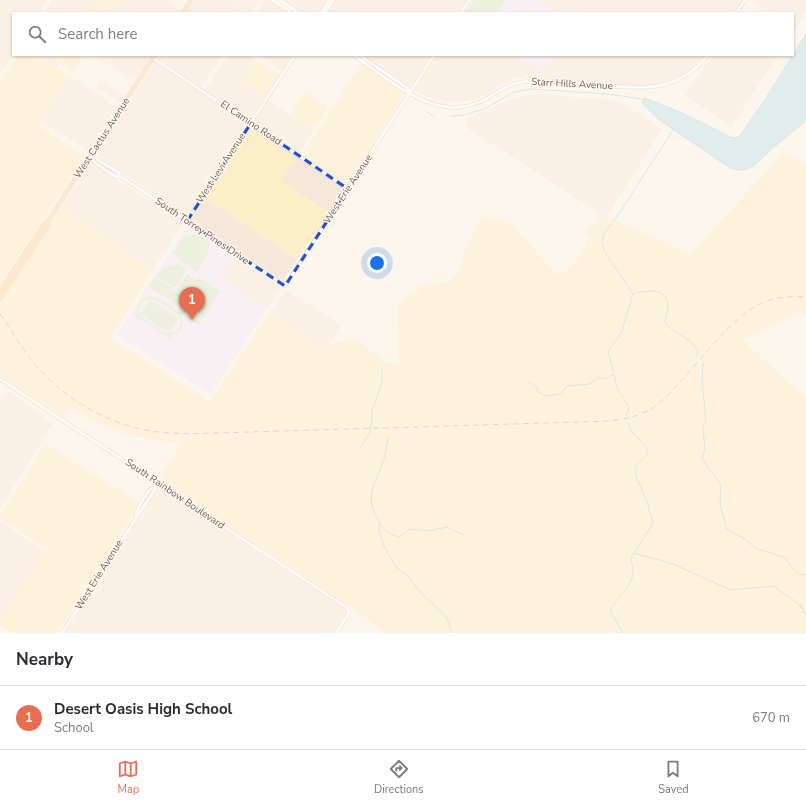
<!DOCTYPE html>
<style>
:root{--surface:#fff;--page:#f7f7f7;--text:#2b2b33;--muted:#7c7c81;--line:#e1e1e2;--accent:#e76f51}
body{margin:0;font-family:"Nunito Sans",sans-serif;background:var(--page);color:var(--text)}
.you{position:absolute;left:377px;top:263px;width:14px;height:14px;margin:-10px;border:3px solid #fff;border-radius:50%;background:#1a73e8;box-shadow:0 0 0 6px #1a73e833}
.badge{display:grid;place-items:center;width:26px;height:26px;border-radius:50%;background:var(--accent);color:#fff;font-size:13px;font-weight:700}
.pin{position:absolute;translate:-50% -33px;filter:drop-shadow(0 1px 2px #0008)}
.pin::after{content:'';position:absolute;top:21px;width:14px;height:12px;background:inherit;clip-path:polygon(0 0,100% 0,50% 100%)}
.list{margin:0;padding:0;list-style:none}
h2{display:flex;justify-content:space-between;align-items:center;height:52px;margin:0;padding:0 16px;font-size:17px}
h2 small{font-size:13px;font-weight:400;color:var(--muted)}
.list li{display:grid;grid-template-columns:26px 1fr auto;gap:12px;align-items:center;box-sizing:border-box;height:64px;padding:0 16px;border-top:1px solid var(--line)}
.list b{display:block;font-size:15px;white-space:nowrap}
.list p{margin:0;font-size:13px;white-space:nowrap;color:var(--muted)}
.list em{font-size:13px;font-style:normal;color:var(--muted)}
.icon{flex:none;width:22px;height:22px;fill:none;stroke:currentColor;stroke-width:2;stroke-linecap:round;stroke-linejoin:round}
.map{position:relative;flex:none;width:806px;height:633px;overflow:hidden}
.search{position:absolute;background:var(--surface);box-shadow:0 1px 3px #0004;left:12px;right:12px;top:12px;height:44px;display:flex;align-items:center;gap:10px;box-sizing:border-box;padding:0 14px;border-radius:0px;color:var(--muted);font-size:15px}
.sheet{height:116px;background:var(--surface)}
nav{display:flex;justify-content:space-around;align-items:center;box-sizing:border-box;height:56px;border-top:1px solid var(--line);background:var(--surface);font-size:11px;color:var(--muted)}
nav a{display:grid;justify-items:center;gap:2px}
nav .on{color:var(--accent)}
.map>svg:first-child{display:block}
.residential{fill:#f5e8da}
.commercial{fill:#fde8e0}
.education{fill:#f3e8fa}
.green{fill:#d8ecc9;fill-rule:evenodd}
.sand{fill:#fcefc7}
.water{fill:#bfe3e8;stroke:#a5d3da}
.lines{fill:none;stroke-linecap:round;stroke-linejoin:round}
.stream{stroke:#a5d3da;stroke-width:1}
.tertiary-casing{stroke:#d1beb0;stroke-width:4}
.secondary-casing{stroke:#d6c0b0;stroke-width:4.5}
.primary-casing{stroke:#dad1cd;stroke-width:5}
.tertiary{stroke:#fff;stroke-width:3}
.secondary{stroke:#fff;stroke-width:3.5}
.primary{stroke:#fbd9a5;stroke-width:4}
.rail{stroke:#b9a8c9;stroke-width:1;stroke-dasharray:6 4;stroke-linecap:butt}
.marked{fill:none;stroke:#1d4ed8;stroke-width:3;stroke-dasharray:8 5;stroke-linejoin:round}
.labels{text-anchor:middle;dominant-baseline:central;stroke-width:3;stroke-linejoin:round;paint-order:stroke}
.street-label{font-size:10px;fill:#7a5c4d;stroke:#fffaf3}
</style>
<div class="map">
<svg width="806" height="633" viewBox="0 0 806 633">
<rect width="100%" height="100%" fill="#fdf6ec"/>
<path class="residential" d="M0 0H47L39 13H13V53L0 73Z
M52 0H100L92 13H44Z
M121 0H168L180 9 177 13H112Z
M196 0H226L245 13H187Z
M264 0H271L289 13H256Z
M282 0H328L320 13H301Z
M335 0H466L458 13H327Z
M473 0H742L734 13H464Z
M752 0H806V12L795 29 793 27V13H771Z
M36 55H65L56 69Z
M94 55H151L134 81Z
M161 55H222L201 87 159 58Z
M228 55H249L257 60 242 83 264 97 250 119 205 90Z
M259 55H292L282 71Z
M362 55H431L409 87Z
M437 55H706L691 70 681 76 660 84 649 86H633L551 80 538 77 517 78 498 86 481 98 457 103 429 97 415 90Z
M713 55H778L732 126 685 96Z
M155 62 247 124 187 216 96 155Z
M70 76 116 107 89 151 41 121Z
M101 81 124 96 120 102 97 88Z
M536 94 610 100 616 101 625 105 662 129 606 217 470 130 468 127 465 119 515 98Z
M268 100 313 131 298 153 347 187 330 214 280 181 295 158 250 128Z
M91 163 184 223 153 270 61 207Z
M205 198 297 259 283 281 191 220Z
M234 256 279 286 280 288 267 308 220 278Z
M286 290 341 325 329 345 321 347 270 313Z
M8 391 53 423 0 509V404Z
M159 488 345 609 346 612 333 633H66Z
M0 522 45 552 0 623Z"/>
<path class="commercial" d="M226 0H258L250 13H245Z"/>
<path class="education" d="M505 0H537L557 13H496Z
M516 55H552L548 61 545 74Z
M188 225 234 256 220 278 267 308 212 393 210 394 117 334Z"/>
<path class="green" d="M474 0H504L496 13H466Z
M192 234 198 235 212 245 198 271 196 272 172 253 183 237Z
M176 264 187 269 176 287H174L156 276 165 267Z
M187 274 197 280 199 277 221 291 199 325 180 313C186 322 183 333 171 336L173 338 172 340 133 315 135 313 137 314C136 309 137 303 141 299 153 290 169 306 179 312L181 307 148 286 154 277 175 290H177ZM150 299C159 300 179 313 181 322L177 331C174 332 171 334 168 333 163 332 143 320 141 315 136 308 142 300 150 299Z
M150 300 179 318 169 332 153 324 154 322 141 314Z"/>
<path class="sand" d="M96 0H120L111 13H88Z
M17 55H36L70 76 38 126 85 156 0 283V83Z
M61 55H84L73 72 57 62Z
M257 60 280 75 264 97 242 83Z
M362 63 405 93 347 187 302 156Z
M306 91 328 107 313 131 290 116Z
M250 128 295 158 281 181 330 214 297 259 205 198Z
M784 153 806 164V316L802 311 743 340 806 399V633H381L382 631 352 607 192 503 159 479 182 443C165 441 147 440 129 435 108 429 89 418 70 407L63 417 0 376V304L61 207 153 270 110 338 210 402 259 327 270 313 321 347 355 338 384 361 399 365 397 305 418 291 419 286 449 281 458 274 467 244 483 216 511 224 556 274C573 273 584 250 590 236L584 233 591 226H595L603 215 690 254Z
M45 444 140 503 57 633H11L0 625V623L47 549 0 519V515Z"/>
<path class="water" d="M806 34V121L775 146 755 165 747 169 738 170 730 168 658 119 642 103 644 98C674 108 703 123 732 138L739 137 764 101Z"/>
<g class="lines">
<path class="stream" d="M427 112 433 116
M451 116 464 115 484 109 514 92 530 89 608 94 642 99
M633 294C646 290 667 287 668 305 668 311 666 316 665 322L669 327 690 341 698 351 696 358
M703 364 702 381 706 420 703 428 705 448 702 459 721 485 720 505 727 529 743 538 757 549 784 557 798 574 806 575
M529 382 537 387 538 392 547 396 560 394 567 386 590 384 597 378H608L612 375 615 377
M626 415 629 408 628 405 618 390 616 383 615 378 608 351 622 332 626 317 633 294 604 251 602 240 604 234 620 212 673 130
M628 422 631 431 647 448V454L636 467V476L647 502 653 523 634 553 673 564 731 590 773 586 799 604 806 615
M388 437C387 443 386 449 385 455 378 482 361 494 380 523 385 532 389 534 399 537L410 529 428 531 447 527 463 535
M360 448 370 432 372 417V411L382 383V370
M379 522V532L384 546 396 567 407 575 423 595 446 616 452 633
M623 633 610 611C616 598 629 590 633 575 634 568 629 560 633 553"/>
<g class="tertiary-casing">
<path id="tertiary" d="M461 13 469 0
M736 13 745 0
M353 55C378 72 414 102 442 106 457 109 473 106 486 99 498 92 508 84 522 82 536 80 552 81 567 83 581 84 595 85 609 86 650 89 680 90 708 55
M359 55 407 88 410 93
M153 58 348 189
M89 157 96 159 119 173 120 176 285 286 434 55
M90 157 94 162 116 177 120 176
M187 221 295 55
M0 379 346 607 349 611 348 615 336 633
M136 515C139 504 148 491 156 483
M62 633 155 489 157 482"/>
</g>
<g class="secondary-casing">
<path id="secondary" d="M273 0 292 13
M280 0 299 13
M321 13 330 0
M325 13 333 0"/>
</g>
<g class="primary-casing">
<path id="primary" d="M183 13 191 0
M0 291 44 224 48 221 155 55
M0 299 48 226V221"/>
</g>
<use href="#tertiary" class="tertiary"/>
<use href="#secondary" class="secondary"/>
<use href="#primary" class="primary"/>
<path class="rail" d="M0 314C11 330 21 347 33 362 64 399 109 426 158 432 177 434 196 434 216 433L579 422C602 421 625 422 645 412 660 405 670 393 681 381 702 358 736 313 764 302 778 297 792 296 806 297"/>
</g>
<path d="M0 0H806V633H0ZM251 123 348 189 285 286 187 221Z" fill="#fdf6ec" fill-opacity=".55" fill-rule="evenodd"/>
<path class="marked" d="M251 123 348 189 285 286 187 221Z"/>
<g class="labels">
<g class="street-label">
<text transform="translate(572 84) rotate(3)">Starr Hills Avenue</text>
<text transform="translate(251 123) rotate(34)">El Camino Road</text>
<text transform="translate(102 138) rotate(-57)">West Cactus Avenue</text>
<text transform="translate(221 168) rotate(-57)">West Levi Avenue</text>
<text transform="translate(348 189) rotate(-57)">West Erie Avenue</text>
<text transform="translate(202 231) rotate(34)">South Torrey Pines Drive</text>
<text transform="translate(175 494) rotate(34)">South Rainbow Boulevard</text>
<text transform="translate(99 575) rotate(-58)">West Erie Avenue</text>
</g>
</g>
</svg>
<div class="you"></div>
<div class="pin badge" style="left:192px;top:320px">1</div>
<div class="search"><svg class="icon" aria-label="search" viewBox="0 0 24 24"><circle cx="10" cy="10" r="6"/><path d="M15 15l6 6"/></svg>Search here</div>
</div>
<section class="sheet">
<h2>Nearby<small></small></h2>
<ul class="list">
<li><span class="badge">1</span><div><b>Desert Oasis High School</b><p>School</p></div><em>670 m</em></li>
</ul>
</section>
<nav>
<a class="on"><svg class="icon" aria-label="map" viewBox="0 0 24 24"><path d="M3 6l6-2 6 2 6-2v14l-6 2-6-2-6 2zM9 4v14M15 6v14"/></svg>Map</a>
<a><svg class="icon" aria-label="directions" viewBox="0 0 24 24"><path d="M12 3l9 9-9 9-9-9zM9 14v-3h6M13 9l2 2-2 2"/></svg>Directions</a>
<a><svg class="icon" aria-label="saved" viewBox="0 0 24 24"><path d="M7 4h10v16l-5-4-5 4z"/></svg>Saved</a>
</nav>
